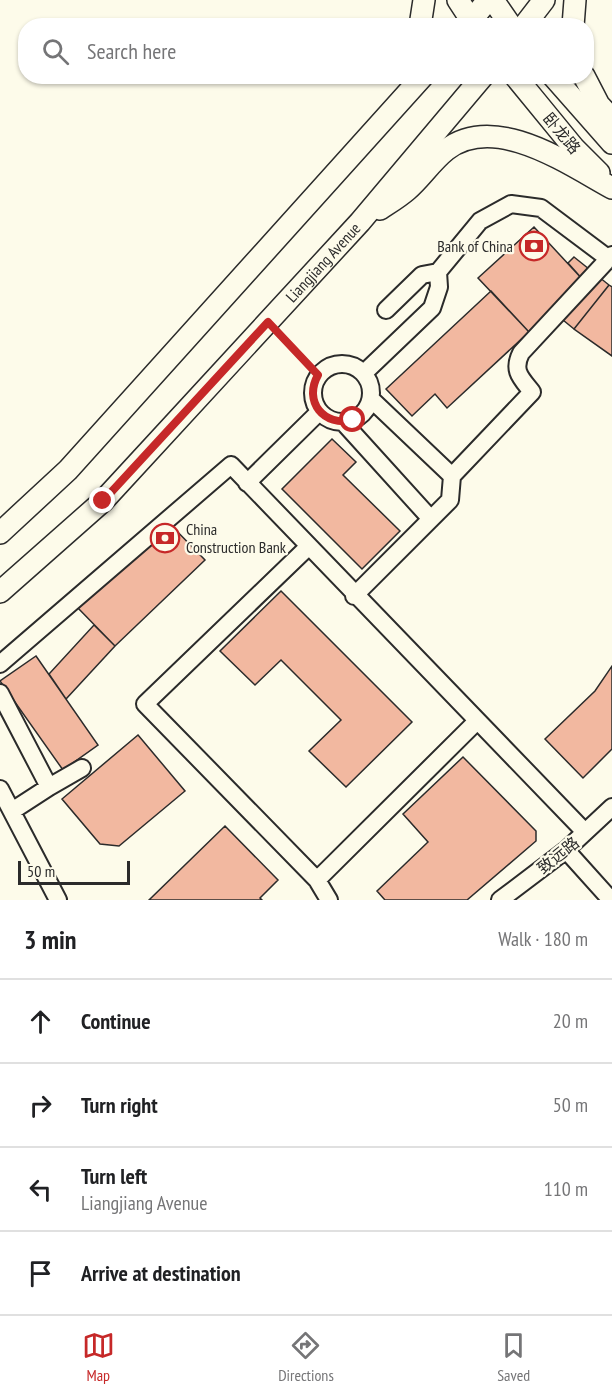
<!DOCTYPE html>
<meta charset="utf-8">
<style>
:root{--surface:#fff;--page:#f6f6f6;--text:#202124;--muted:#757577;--line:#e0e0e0;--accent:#c62828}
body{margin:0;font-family:"PT Sans Narrow","Noto Sans SC",sans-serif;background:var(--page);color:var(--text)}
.scale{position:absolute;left:18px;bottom:15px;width:112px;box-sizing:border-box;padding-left:6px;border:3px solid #2b2b2b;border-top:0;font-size:16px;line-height:21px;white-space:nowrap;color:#2b2b2b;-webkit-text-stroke:4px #fdfbea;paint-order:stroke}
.stop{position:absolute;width:18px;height:18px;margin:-14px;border:4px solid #c62828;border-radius:50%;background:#fff}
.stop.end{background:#c62828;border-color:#fff;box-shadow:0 2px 6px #0008}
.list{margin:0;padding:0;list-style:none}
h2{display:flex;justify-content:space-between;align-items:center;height:78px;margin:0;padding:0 24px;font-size:26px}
h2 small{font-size:20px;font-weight:400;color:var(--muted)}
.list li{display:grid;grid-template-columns:39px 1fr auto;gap:18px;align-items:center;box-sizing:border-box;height:84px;padding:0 24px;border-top:2px solid var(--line)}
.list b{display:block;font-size:22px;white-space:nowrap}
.list p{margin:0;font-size:20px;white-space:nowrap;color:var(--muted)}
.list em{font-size:20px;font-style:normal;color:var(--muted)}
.icon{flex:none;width:33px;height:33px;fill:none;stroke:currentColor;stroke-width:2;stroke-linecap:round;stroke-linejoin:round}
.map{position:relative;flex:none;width:612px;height:900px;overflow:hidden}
.search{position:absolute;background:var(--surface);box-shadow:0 2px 4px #0004;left:18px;right:18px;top:18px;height:66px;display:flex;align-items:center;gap:15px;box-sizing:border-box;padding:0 21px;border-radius:24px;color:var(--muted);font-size:22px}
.sheet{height:414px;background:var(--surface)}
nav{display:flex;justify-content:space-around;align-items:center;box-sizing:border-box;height:84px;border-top:2px solid var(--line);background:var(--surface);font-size:16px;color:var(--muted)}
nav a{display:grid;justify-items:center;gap:3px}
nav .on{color:var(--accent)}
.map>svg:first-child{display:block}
.building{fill:#f2b8a0;stroke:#2b2b2b;stroke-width:1.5}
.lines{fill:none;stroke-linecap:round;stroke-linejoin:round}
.minor-casing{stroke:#2b2b2b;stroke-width:20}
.major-casing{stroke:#2b2b2b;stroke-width:24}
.path{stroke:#6a6964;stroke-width:3;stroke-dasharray:4.5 3;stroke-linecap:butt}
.minor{stroke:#fdfbea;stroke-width:16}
.major{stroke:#fdfbea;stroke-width:21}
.route{stroke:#c62828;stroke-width:8}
.labels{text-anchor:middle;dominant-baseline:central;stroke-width:4.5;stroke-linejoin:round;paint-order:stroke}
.street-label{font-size:16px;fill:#2b2b2b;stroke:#fdfbea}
.poi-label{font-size:16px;fill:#2b2b2b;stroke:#fdfbea;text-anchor:end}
</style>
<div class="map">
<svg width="612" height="900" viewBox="0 0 612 900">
<rect width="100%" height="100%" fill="#fdfbea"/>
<path class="building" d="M534 227 584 281 529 332 478 278Z
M574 257 609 285 574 329 552 311 584 281 568 263Z
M609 285 612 287V356L574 329Z
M491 291 529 332 447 408 435 394 412 416 386 389Z
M332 439 356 462 343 475 400 531 362 569 282 489Z
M167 521 205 560 115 646 77 607Z
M281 591 412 722 346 787 309 751 341 720 281 660 255 685 220 651Z
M94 625 115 646 66 699 49 674Z
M36 656 98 745 63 770 0 681Z
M612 666V749L583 778 545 739 595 691Z
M138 735 185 791 119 846 100 844 62 799Z
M463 757 536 831V841L467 900H385L377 891 428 842 403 814Z
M225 826 278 880 260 898 262 900H149Z"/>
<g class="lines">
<g class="minor-casing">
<path id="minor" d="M386 310 422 275 438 272 480 221 511 204 541 208 609 259
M313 393a29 29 0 1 1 58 0a29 29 0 1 1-58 0Z
M364 373 432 308 439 287 438 272
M371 399 452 476
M343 422 430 518
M247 483 319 412
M308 547 145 704 317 880 329 900
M354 596 450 500 452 476 532 392C521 378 512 371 521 353L612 255
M0 664 231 465 585 832
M0 693 49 787 12 811
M49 787 82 768
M0 789 58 900
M566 850 611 900
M317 880 477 721
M500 900 566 850 612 807"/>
</g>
<g class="major-casing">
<g id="major">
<path d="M458 0 475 26"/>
<path d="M493 0 511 26"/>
<path d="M420 26 424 0"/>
<path d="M467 26 488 0"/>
<path d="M524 26 544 0"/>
<path d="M573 26 575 0"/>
<path d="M515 76 574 148 599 173"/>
<path d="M553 76 612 143"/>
<path d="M584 76 599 105 612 119"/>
<path d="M380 209C389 203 399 197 407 190 421 178 431 162 446 150 495 112 568 164 612 188"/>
<path d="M0 533 68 470 423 76"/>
<path id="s1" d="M0 592 103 501 360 222 483 76"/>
</g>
</g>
<path class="path" d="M280 335 318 375"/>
<use href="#minor" class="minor"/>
<use href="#major" class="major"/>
</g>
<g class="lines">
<path class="route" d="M103 501 268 322 318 375C303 402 324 427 353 420"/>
</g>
<defs>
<g id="bank-ring" transform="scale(1.5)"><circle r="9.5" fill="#fdfbea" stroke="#c62828" stroke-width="1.5"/><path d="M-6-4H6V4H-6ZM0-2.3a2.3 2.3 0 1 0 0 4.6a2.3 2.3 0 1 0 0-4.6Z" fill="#c62828"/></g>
</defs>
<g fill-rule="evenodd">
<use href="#bank-ring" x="534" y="246"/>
<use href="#bank-ring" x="165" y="538"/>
</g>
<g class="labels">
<g class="street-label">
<text transform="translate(562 133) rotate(50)">卧龙路</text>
<text stroke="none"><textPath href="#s1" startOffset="462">Liangjiang Avenue</textPath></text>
<text transform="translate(558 855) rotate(-39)">致远路</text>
</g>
<g class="poi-label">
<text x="513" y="246">Bank of China</text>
<text x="186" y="529" text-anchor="start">China<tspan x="186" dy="18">Construction Bank</tspan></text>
</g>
</g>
</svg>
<div class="scale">50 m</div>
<div class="stop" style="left:353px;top:420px"></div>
<div class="stop end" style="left:103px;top:501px"></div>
<div class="search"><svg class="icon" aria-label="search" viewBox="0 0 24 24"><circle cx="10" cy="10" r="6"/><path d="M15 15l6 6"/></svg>Search here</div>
</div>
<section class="sheet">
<h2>3 min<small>Walk · 180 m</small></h2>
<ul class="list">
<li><svg class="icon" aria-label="ahead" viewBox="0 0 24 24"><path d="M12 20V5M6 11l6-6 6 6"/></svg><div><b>Continue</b></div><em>20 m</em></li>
<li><svg class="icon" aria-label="right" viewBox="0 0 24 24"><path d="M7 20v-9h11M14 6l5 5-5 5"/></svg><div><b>Turn right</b></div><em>50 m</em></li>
<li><svg class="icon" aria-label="left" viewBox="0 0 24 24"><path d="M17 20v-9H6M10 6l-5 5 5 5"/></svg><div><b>Turn left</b><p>Liangjiang Avenue</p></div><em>110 m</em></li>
<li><svg class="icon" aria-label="arrive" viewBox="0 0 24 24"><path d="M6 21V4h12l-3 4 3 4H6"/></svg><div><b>Arrive at destination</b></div></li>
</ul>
</section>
<nav>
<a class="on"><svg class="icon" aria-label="map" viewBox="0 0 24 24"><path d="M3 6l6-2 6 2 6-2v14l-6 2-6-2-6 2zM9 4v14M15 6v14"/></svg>Map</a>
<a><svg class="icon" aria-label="directions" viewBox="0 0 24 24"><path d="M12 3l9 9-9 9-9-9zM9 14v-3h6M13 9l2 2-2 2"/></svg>Directions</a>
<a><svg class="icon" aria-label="saved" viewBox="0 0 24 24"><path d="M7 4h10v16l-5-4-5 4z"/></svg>Saved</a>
</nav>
